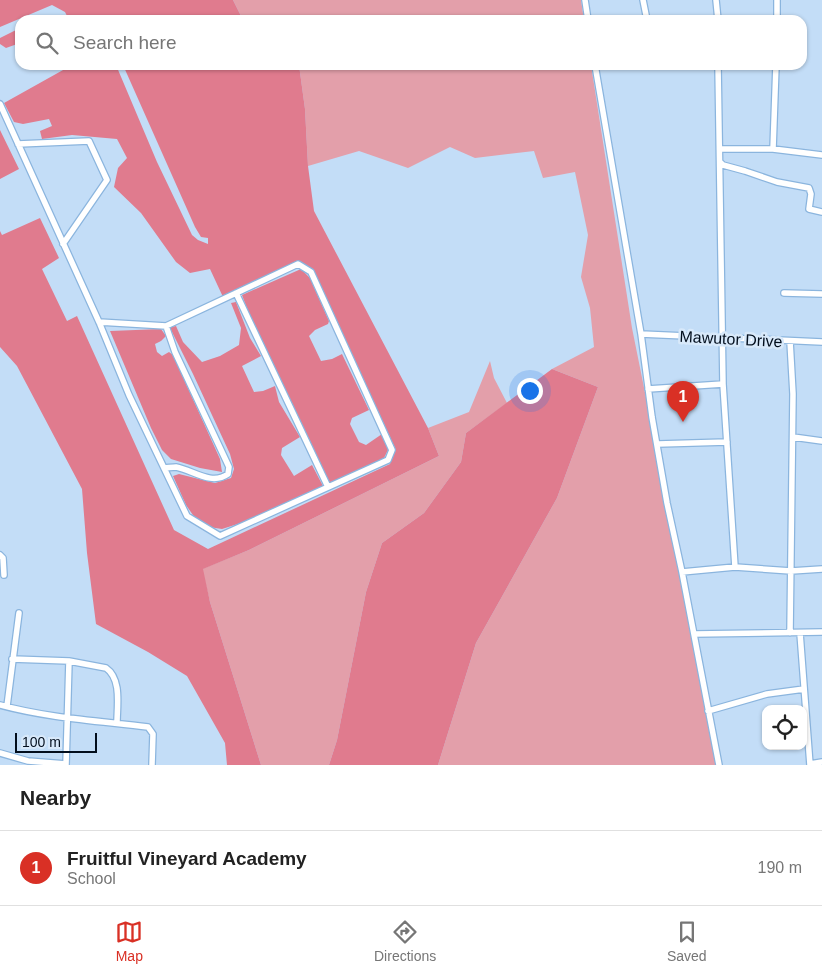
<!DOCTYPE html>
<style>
:root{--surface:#fff;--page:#f2f2f2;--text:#222;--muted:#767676;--line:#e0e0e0;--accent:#d93025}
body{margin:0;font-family:Helvetica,sans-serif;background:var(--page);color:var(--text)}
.controls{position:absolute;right:15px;bottom:15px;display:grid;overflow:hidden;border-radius:10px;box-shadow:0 1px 4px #0004}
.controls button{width:45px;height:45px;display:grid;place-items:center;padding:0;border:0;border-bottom:1px solid var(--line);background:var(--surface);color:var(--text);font:25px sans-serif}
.scale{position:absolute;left:15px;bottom:12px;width:82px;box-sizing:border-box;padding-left:5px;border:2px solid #020e1d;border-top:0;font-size:14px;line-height:18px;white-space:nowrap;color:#020e1d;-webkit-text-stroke:4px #d8e9fa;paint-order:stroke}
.you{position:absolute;left:529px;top:390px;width:18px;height:18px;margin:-12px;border:4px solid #fff;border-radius:50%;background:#1a73e8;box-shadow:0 0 0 8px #1a73e833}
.badge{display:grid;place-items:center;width:32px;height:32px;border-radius:50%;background:var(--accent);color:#fff;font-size:16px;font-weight:700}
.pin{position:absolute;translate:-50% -41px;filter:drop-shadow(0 1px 2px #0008)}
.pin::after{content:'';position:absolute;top:26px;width:18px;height:15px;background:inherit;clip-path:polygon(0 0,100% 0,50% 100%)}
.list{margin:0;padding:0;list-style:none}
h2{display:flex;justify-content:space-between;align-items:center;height:65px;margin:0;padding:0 20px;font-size:21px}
h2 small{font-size:16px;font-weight:400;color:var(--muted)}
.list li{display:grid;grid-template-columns:32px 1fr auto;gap:15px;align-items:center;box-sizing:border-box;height:75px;padding:0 20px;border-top:1px solid var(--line)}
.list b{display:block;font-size:19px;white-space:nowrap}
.list p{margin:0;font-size:16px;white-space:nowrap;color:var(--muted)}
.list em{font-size:16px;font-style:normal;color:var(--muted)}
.icon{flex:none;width:28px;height:28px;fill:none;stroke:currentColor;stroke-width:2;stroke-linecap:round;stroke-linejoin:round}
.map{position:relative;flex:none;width:822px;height:765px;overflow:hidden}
.search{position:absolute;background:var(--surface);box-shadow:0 1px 4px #0004;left:15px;right:15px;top:15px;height:55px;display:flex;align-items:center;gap:12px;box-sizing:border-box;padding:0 18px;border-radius:15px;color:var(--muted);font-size:19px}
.sheet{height:140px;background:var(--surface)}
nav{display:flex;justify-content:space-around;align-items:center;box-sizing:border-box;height:70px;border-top:1px solid var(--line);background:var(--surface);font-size:14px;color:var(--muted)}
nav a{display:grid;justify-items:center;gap:2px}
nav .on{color:var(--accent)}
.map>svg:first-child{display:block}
.green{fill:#e39faa}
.forest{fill:#e07b8e}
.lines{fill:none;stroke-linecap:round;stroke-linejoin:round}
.street-casing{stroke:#8bb5de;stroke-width:8}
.street{stroke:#fff;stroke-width:5.5}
.labels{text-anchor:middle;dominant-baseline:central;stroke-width:5;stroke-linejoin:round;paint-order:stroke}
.street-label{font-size:16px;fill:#020e1d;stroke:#d8e9fa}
</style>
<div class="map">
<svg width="822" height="765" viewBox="0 0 822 765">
<rect width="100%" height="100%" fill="#c3ddf7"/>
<path class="green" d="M233 0H581L584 20H243Z
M299 65H591L632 328 720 765H438L476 643 557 498 598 387 552 369 594 347 590 308 581 277 588 235 575 172 543 178 534 151 475 158 450 147 408 168 359 151 308 166 305 109Z
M490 361 494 378 507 403 466 433 461 462 424 513 382 543 366 592 337 740 329 765H261L210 602 202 569 249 550 439 456 428 428 469 412Z"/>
<path class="forest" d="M0 0H233L243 20H69L65 12 52 5 0 27Z
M20 28V43L6 48 0 44V38Z
M72 65H116L157 162 192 235 198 240 208 244V238L201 237 195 227 123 65H299L305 109 308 166 314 211 428 428 439 456 249 550 203 569 210 602 261 765H227L225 743 187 676 148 652 96 624 87 553 82 489 17 366 0 347V231L2 235 40 218 59 258 42 269 67 321 77 316 174 530 208 549 390 464 395 448 314 273 304 264 293 263 223 297 210 269 190 273 176 262 141 213 114 187 118 168 127 158 117 139 72 135 42 139 40 131 52 126 49 119 23 124 14 122 4 103Z
M0 130 19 169 0 179Z
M301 269 310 278 329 321 328 324 315 330 309 336 321 361 332 359 342 354 369 410 352 418 350 424 359 442 366 445 382 434 388 450 384 458 331 484 327 482 249 314 242 295Z
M236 302 250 338 261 356 242 366 254 392 263 391 275 386 279 402 300 437 282 448 281 455 294 476 312 465 323 486 244 522 222 529 209 527 195 518 186 505 173 476 179 474 215 483 231 478 234 469 230 454 193 374 171 330V327L176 326 183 342 202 362 220 356 239 345 241 328 231 303Z
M161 329 166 336 161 341 155 344 157 352 162 356 169 352 173 355 220 459 222 472 200 468 171 459 162 450 151 428 110 331Z
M552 369 598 387 557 498 476 643 438 765H329L337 740 366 592 382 543 424 513 461 462 466 433Z"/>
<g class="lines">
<g class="street-casing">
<path id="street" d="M585 0 588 20
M643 0 647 20
M716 0 718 20
M777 20V0
M595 65 641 334 652 417 667 503 682 572 719 765
M718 65 723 384 735 567
M0 104 99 322 129 395 187 516 220 536 388 460 392 450 311 272 298 264 166 326 99 322
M18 144 89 141 107 180 63 244
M720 149H773L822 155
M773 149 776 65
M721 163 723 165 745 171 777 182 809 188 811 194 809 209 822 212
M236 293 328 487
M784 293 822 294
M641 334 822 342
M790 341 793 394 790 633
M648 389 723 384
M793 437 822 441
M658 444 727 442
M164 468C167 468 172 467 176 467 193 470 211 486 228 474L229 467 175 352 166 326
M0 555 3 558 4 575
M682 572 735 567 791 571 822 569
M800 633 810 765
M694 634 822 632
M12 659 69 661 106 668C122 679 117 706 117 723
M0 705C48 718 99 721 148 727L153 734 152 765
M7 706 19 613
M708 711 767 694 804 689
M0 753 28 761 66 764
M810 764 822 762
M66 765 69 661"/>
</g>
<use href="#street" class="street"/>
</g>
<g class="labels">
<g class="street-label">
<text transform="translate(731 339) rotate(3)">Mawutor Drive</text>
</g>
</g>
</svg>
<div class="controls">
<button><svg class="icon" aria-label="locate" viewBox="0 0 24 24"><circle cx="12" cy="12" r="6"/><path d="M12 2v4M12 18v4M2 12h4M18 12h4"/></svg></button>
</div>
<div class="scale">100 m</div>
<div class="you"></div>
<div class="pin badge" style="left:683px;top:422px">1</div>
<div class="search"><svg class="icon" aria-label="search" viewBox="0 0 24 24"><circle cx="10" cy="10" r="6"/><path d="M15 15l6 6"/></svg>Search here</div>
</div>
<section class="sheet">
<h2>Nearby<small></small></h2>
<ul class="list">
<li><span class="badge">1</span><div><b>Fruitful Vineyard Academy</b><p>School</p></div><em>190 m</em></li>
</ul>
</section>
<nav>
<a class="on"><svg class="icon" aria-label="map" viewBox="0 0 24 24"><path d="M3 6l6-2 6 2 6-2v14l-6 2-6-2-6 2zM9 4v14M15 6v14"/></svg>Map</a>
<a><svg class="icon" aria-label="directions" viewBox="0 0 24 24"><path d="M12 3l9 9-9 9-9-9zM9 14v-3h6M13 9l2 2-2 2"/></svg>Directions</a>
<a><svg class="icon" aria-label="saved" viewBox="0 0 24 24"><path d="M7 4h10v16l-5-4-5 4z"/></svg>Saved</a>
</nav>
